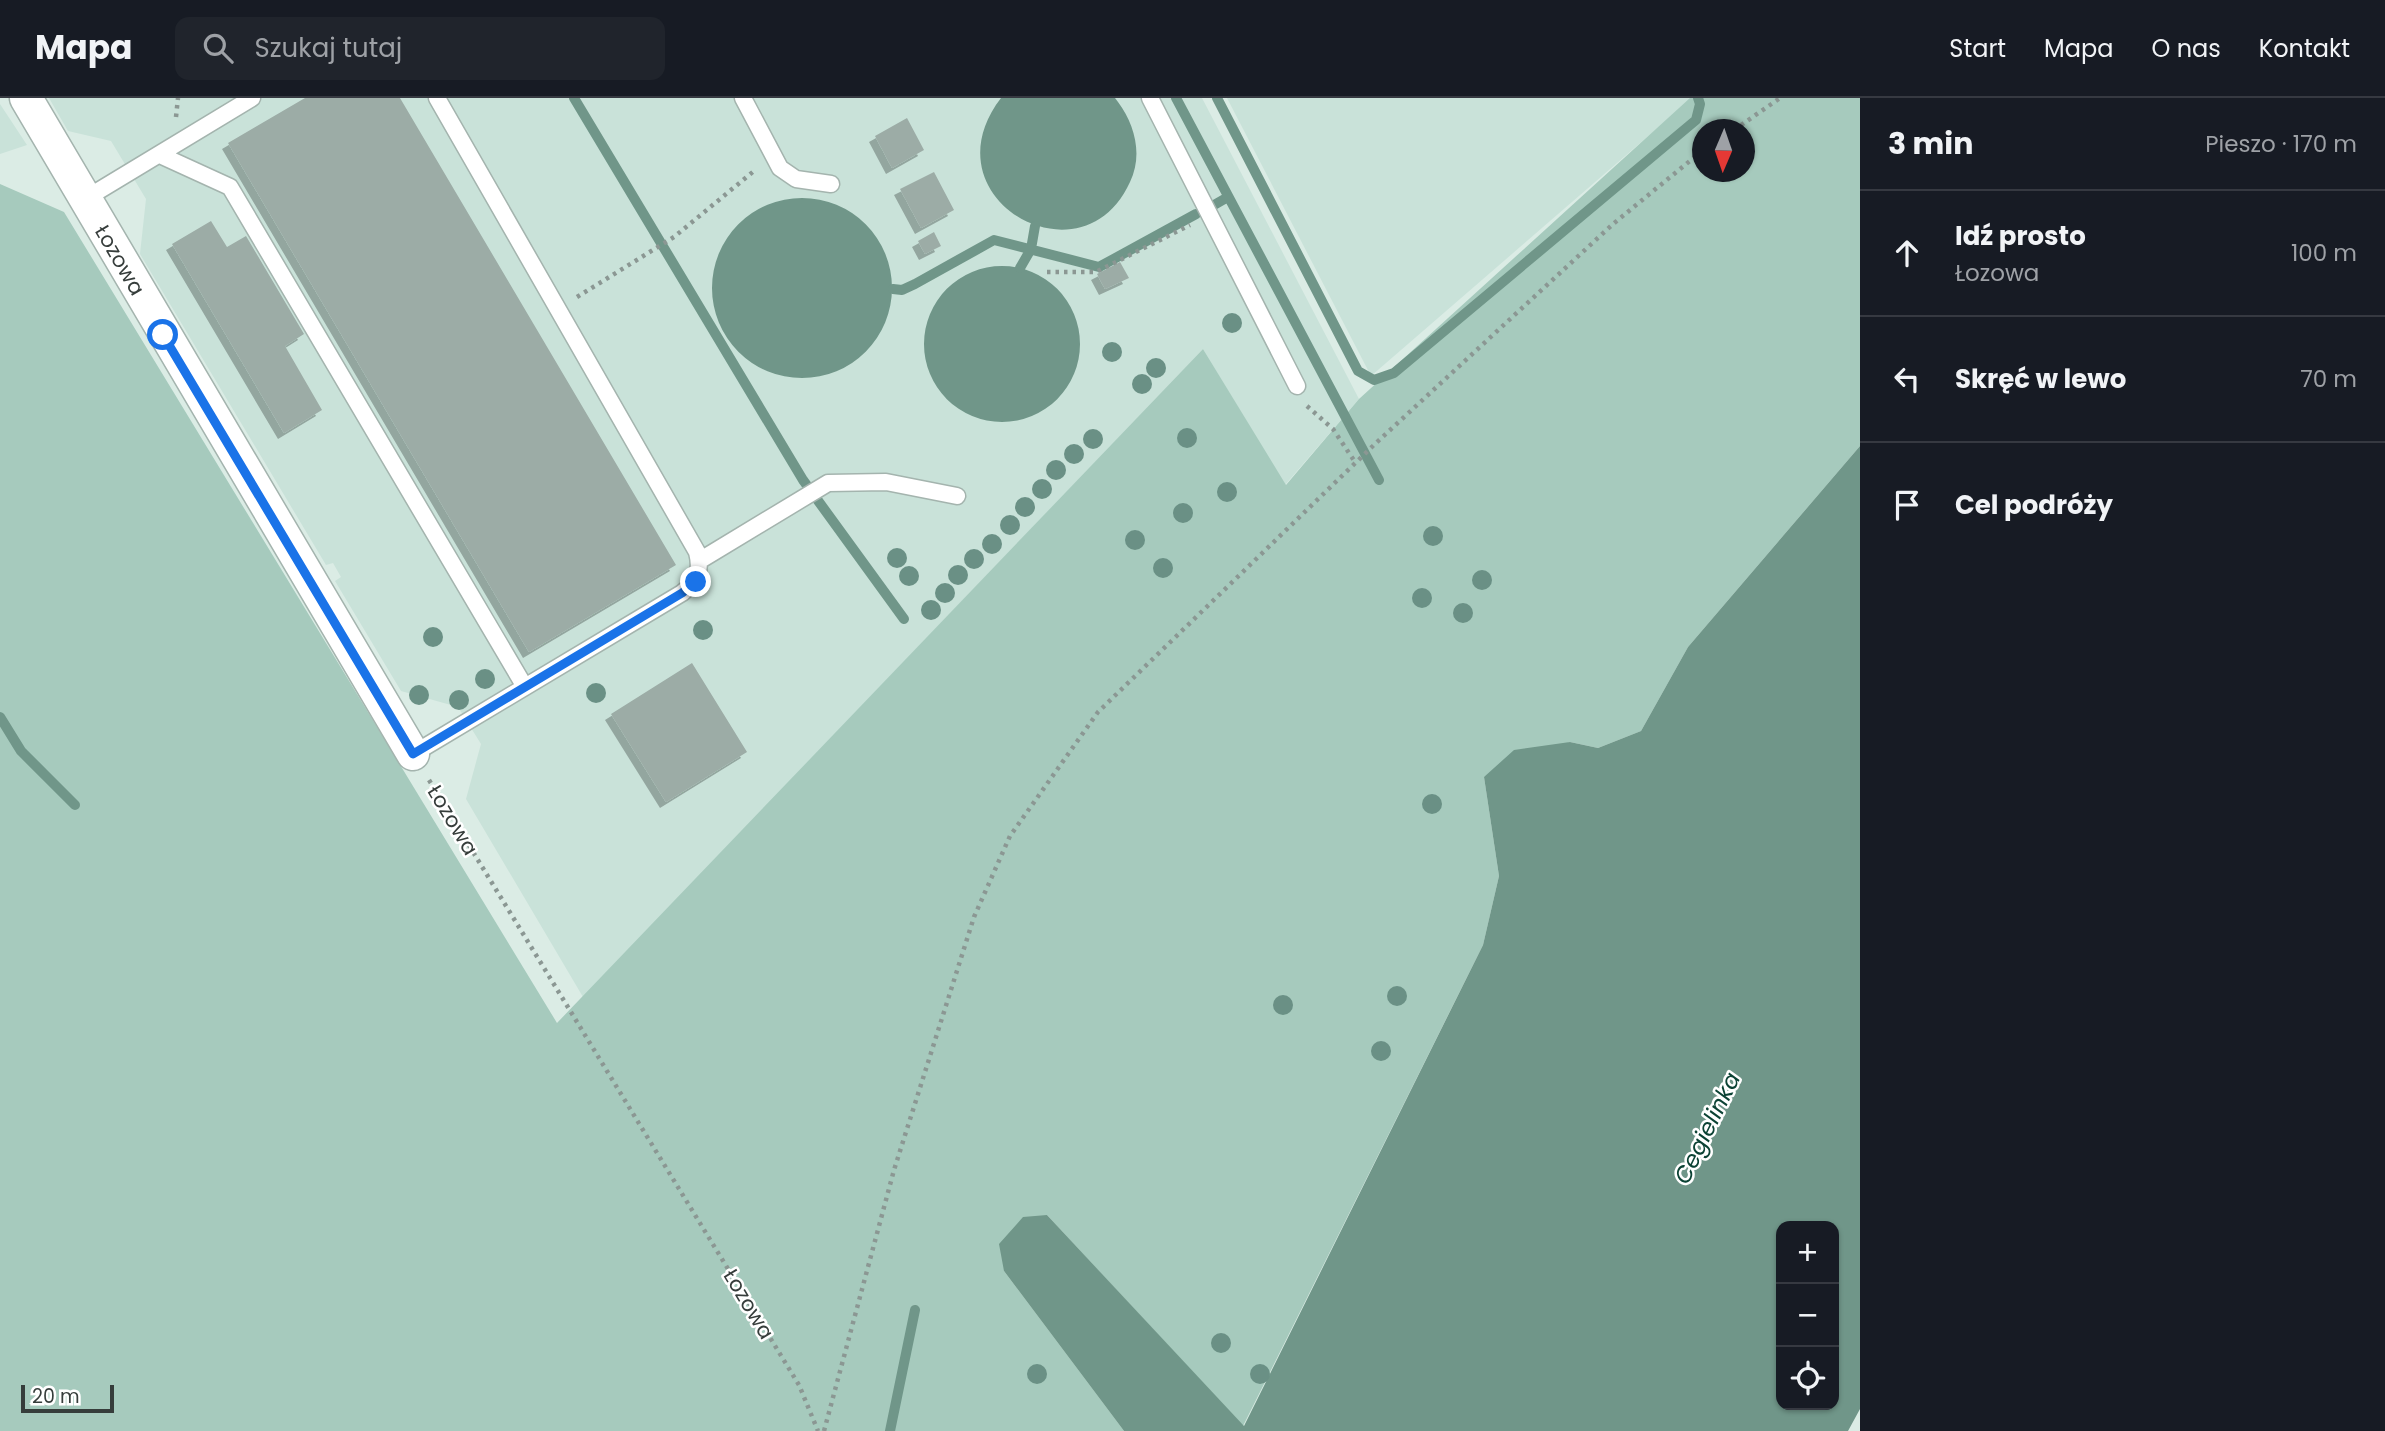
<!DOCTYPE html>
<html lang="pl">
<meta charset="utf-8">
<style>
:root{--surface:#171b24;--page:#20242c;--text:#f1f3f6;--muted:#9ea1a6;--line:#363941}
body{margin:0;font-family:Poppins,sans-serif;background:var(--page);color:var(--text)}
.controls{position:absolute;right:21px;bottom:21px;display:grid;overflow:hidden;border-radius:14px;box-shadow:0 2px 5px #0004}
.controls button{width:63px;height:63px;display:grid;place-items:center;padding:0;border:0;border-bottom:2px solid var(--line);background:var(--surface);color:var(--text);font:35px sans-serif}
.compass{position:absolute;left:1692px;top:21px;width:63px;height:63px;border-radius:50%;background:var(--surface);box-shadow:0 2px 5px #0004;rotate:182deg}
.scale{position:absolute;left:21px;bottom:18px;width:93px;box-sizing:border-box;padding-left:7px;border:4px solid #363d3b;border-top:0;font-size:19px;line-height:24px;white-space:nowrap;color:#363d3b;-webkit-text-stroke:5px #fff;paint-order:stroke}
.stop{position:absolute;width:21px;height:21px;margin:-16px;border:5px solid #1a73e8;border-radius:50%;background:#fff}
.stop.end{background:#1a73e8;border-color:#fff;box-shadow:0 2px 7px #0008}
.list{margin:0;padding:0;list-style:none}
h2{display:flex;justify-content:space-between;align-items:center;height:91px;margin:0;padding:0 28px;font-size:30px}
h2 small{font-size:23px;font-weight:400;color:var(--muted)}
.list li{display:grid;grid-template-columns:46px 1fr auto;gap:21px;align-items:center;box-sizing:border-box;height:126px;padding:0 28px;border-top:2px solid var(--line)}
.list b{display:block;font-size:26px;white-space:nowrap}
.list p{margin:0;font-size:23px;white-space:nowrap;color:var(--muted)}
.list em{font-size:23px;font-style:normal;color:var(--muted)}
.icon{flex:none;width:38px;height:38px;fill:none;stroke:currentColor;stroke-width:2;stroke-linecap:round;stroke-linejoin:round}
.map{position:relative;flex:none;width:1860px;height:1333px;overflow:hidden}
header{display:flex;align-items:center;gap:42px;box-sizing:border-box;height:98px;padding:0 35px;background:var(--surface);border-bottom:2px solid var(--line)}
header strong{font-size:33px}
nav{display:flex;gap:38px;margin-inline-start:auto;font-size:24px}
.search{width:490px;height:63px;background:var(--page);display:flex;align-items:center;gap:18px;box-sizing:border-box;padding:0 24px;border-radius:14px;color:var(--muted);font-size:26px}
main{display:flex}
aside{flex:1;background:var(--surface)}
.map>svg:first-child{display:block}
.built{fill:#c9e2d9}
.green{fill:#a6cabd;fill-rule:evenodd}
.water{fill:#709689;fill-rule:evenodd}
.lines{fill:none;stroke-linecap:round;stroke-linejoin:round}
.stream{stroke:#709689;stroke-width:10}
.building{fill:#9caca6;filter:url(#shadow)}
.service-casing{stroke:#a4b4ae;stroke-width:19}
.minor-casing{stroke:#a4b4ae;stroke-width:35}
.path{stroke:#8b9793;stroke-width:4.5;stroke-dasharray:3.5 5;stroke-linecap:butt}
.service{stroke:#fff;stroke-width:16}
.minor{stroke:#fff;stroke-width:32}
.tree{fill:#6a9085}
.route{stroke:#1a73e8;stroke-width:9}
.labels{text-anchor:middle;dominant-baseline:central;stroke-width:5;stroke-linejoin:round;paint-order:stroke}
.street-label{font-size:21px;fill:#363d3b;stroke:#fff}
.water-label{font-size:23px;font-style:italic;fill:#0b4234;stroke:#fff}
</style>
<header>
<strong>Mapa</strong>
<div class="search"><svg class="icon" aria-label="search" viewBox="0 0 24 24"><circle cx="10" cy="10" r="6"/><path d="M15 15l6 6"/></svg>Szukaj tutaj</div>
<nav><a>Start</a><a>Mapa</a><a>O nas</a><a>Kontakt</a></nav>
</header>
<main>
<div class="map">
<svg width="1860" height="1333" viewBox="0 0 1860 1333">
<defs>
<filter id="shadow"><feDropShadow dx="-6" dy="6" stdDeviation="0" flood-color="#0004"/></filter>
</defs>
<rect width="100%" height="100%" fill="#dbece5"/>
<path class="built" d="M49 0H1202L1359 301 1285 387 1203 251 583 899 466 701 481 646 458 609 401 593 335 483 341 479 333 465 326 467 140 156 146 101 111 43 68 33Z
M1227 0H1690L1691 1 1371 278Z
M0 6 27 47 0 56Z"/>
<path class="green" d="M1690 0H1860V348L1688 549 1641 633 1598 650 1570 644 1484 679 1499 778 1483 847 1243 1328 1047 1117 1004 1173 1124 1333H0V86L64 114 557 925 1203 251 1286 387 1359 301ZM1702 32H1744V74H1702Z"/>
<path class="water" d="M1001 0H1115L1118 4C1135 27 1143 57 1130 84 1082 190 924 100 1001 0Z
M712 190a90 90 0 1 1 180 0a90 90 0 1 1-180 0Z
M924 246a78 78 0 1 1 156 0a78 78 0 1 1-156 0Z
M1860 348V1311L1848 1333H1124L1004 1173 999 1146 1023 1119 1047 1117 1244 1328 1483 847 1499 778 1484 679 1514 652 1570 644 1598 650 1641 633 1688 549ZM1781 1128H1834V1307H1781Z"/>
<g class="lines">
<path class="stream" d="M574 0 803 382 904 521
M1176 0 1379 382
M1217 0 1358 273 1374 282 1394 275 1696 22 1700 6 1698 0
M1214 107 1228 99
M1020 170 1031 151 1035 128
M893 191 902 192 915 186 994 142 1099 169 1196 116
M0 619 21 653 75 707
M890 1333 915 1212"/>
</g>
<path class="building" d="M305 0H400L676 467 529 554 228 45Z
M907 20 924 52 892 70 875 38Z
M934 74 954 112 921 130 900 91Z
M211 123 227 149 246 138 304 236 285 248 322 312 284 335 172 146Z
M934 134 941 148 925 156 918 143Z
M1120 164 1129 180 1105 191 1097 176Z
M692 565 747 654 666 704 611 616Z"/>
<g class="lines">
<g class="service-casing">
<path id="service" d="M743 0 780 70 796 81 831 86
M1150 0 1297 288
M160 57 230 89 525 589
M85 101 252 0
M699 463 828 385 886 384 957 398
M413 656 682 495C697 483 702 474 697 454L437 0"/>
</g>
<g class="minor-casing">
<path id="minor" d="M26 0 413 656"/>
</g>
<path class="path" d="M176 19 178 0
M1734 32 1780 0
M1047 174H1096L1190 127
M577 199 674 139 754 73
M1307 308 1333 331 1355 364
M429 682 799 1287 818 1333
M824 1333 894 1072 974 819 1010 738 1098 614 1376 345 1613 126 1702 53"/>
<use href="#service" class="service"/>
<use href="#minor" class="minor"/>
</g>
<g class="tree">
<circle cx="1232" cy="225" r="10"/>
<circle cx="1112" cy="254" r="10"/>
<circle cx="1156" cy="270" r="10"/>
<circle cx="1142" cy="286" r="10"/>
<circle cx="1187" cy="340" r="10"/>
<circle cx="1093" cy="341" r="10"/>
<circle cx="1074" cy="356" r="10"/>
<circle cx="1056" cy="372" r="10"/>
<circle cx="1042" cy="391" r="10"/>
<circle cx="1227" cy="394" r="10"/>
<circle cx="1025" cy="409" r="10"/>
<circle cx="1183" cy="415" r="10"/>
<circle cx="1010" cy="427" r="10"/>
<circle cx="1433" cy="438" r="10"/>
<circle cx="1135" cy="442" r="10"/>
<circle cx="992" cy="446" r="10"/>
<circle cx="897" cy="460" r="10"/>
<circle cx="974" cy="461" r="10"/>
<circle cx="1163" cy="470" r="10"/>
<circle cx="958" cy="477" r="10"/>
<circle cx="909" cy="478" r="10"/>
<circle cx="1482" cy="482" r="10"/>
<circle cx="945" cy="495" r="10"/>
<circle cx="1422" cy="500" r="10"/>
<circle cx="931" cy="512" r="10"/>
<circle cx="1463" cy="515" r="10"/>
<circle cx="703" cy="532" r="10"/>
<circle cx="433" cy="539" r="10"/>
<circle cx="485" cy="581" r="10"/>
<circle cx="596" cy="595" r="10"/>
<circle cx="419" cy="597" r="10"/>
<circle cx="459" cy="602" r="10"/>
<circle cx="1432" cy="706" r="10"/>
<circle cx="1397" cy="898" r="10"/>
<circle cx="1283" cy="907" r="10"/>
<circle cx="1381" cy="953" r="10"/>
<circle cx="1221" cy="1245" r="10"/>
<circle cx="1037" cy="1276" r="10"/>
<circle cx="1260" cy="1276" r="10"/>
</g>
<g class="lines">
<path class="route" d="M163 237 413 656 682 495 696 484"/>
</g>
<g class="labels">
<g class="street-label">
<text transform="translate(120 162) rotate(60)">Łozowa</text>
<text transform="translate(453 722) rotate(59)">Łozowa</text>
<text transform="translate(749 1206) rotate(59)">Łozowa</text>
</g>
<g class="water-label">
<text transform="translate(1707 1030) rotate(-64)">Cegielinka</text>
</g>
</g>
</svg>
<div class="controls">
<button>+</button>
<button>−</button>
<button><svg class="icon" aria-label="locate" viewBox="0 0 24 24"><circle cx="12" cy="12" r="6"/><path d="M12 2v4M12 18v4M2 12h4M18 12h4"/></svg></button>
</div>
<svg class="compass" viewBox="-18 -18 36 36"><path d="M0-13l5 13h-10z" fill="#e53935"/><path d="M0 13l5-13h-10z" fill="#9ea1a6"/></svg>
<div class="scale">20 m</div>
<div class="stop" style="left:163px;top:237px"></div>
<div class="stop end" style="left:696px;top:484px"></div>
</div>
<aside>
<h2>3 min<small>Pieszo · 170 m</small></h2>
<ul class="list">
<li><svg class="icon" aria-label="ahead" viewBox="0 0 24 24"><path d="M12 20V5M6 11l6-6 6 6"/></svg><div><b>Idź prosto</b><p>Łozowa</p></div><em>100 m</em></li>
<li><svg class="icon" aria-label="left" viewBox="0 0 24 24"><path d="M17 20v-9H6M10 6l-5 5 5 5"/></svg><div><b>Skręć w lewo</b></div><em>70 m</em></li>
<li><svg class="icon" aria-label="arrive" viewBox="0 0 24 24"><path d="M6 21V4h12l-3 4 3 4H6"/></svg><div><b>Cel podróży</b></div></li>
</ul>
</aside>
</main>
